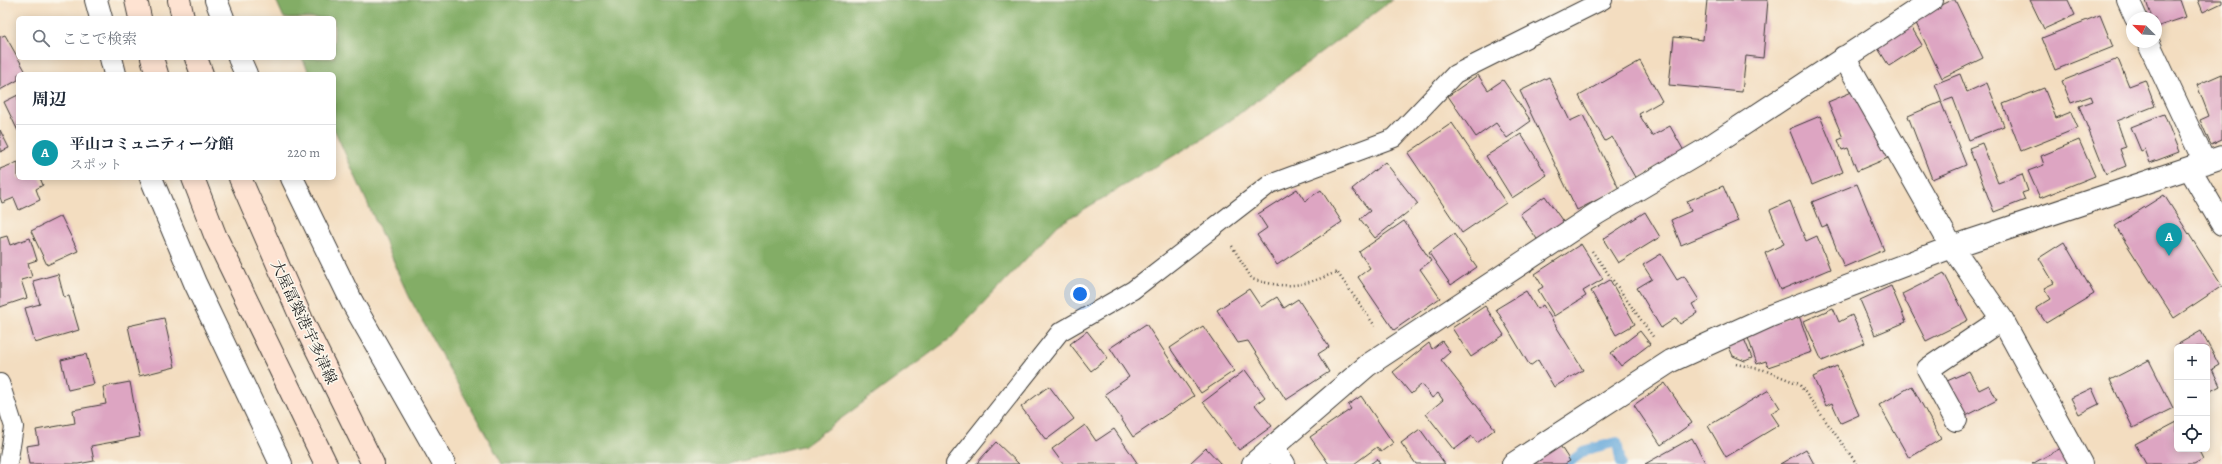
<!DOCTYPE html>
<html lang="ja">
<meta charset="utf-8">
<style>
:root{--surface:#fff;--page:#f2f2f3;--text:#1f2937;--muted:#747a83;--line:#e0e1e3;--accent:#b45309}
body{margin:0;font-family:Alegreya,"Noto Serif JP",serif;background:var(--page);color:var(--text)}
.controls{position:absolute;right:12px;bottom:12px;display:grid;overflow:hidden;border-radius:6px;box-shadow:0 2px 10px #0003}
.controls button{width:36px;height:36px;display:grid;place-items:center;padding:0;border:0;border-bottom:1px solid var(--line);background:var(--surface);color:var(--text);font:20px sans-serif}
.compass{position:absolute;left:2126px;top:12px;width:36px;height:36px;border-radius:50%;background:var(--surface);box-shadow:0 2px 10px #0003;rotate:294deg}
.you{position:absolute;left:1080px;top:294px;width:14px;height:14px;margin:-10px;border:3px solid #fff;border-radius:50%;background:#1a73e8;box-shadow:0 0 0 6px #1a73e833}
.badge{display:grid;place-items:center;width:26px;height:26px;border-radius:50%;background:var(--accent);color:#fff;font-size:13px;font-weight:700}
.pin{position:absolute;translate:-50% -33px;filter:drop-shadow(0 1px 2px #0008)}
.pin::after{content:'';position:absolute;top:21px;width:14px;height:12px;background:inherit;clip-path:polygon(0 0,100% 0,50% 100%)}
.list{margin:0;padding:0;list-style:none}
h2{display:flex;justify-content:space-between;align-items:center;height:52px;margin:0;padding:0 16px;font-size:17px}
h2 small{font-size:13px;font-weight:400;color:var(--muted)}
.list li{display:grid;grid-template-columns:26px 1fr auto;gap:12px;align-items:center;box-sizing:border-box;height:56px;padding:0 16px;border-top:1px solid var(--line)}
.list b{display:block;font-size:15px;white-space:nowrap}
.list p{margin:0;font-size:13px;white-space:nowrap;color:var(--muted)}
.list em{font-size:13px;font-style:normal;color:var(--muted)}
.icon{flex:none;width:22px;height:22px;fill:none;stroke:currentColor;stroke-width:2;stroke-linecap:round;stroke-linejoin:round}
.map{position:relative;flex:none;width:2222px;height:464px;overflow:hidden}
.search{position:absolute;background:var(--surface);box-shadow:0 2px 10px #0003;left:16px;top:16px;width:320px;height:44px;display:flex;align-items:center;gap:10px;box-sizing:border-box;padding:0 14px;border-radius:6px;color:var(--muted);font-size:15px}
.panel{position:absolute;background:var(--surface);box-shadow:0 2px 10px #0003;left:16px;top:72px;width:320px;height:108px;border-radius:6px}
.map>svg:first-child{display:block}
.forest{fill:#83ad66;stroke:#506441}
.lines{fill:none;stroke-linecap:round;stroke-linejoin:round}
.stream{stroke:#66a8da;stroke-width:10}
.building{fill:#dda5c2}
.service-casing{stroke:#3c3935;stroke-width:20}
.minor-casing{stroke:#3c3935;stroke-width:24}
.secondary-casing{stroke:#3c3935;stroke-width:24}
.path{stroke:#3c3935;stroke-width:2.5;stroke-dasharray:1 3;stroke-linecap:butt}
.service{stroke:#fff;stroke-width:18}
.minor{stroke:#fff;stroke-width:22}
.secondary{stroke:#fee3d2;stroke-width:22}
.labels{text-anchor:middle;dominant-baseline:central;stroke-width:3;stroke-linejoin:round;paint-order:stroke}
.street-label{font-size:15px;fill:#1c1c1c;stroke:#fbf7ec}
</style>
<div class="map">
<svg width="2222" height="464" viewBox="0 0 2222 464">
<rect width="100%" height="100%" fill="#fbf7ec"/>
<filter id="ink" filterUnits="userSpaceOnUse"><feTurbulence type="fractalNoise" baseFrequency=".025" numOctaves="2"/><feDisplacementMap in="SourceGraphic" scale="8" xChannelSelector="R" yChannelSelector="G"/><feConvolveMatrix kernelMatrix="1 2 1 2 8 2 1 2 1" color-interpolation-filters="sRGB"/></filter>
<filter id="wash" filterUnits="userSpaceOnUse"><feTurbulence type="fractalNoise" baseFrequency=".012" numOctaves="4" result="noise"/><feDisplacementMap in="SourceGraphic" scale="16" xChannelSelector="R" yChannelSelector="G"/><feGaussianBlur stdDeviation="0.9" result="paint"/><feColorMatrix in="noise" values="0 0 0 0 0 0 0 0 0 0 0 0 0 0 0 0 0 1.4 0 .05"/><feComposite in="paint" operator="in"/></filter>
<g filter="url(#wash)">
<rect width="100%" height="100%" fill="#f3ddc0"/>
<path class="forest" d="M276 0H1392L1220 128 1058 225 951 338 805 445 728 464H502L413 304 334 129V74H310L302 58H334V18H284Z"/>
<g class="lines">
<path class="stream" d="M1567 464 1586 450 1617 442 1621 464"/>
</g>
<g id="blocks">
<path class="building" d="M1707 0H1768L1763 58 1746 56 1742 92 1669 85 1674 37 1703 40Z
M1952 0H1955L1983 58 1942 78 1914 19Z
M2030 0H2068L2075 15 2044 29Z
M2146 0H2180L2186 17 2156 27V18H2152Z
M2198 0H2222V3L2203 12Z
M2100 15 2113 47 2055 70 2042 38Z
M1909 23 1922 45 1889 66 1876 45Z
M5 35 27 74H18V80L0 90V37Z
M2118 59 2129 86 2145 80 2155 106 2117 121 2126 147 2120 149 2126 166 2106 174 2079 106 2093 101 2091 96 2071 103 2062 81Z
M1640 61 1662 101 1639 114 1652 136 1670 126 1684 151 1636 179 1612 137 1605 141 1579 96Z
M1960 74 1967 92 1987 83 2004 126 1969 140 1953 98 1942 102 1935 84Z
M2222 74V140L2211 145 2200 120 2209 116 2197 85Z
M1478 75 1488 90 1503 80 1531 121 1507 138 1496 123 1476 137 1448 96Z
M1549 77 1570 121 1583 115 1619 189 1577 210 1520 91Z
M2044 88 2056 118 2071 112 2078 128 2021 151 2003 104Z
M1859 89 1888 158 1857 171 1848 148 1842 150 1838 140 1843 138 1828 102Z
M18 95V131L4 102Z
M1941 102 1966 165 1932 179 1908 116Z
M2164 114 2179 152 2150 163 2145 149 2141 151 2131 127Z
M1820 116 1843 172 1812 185 1789 129Z
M1452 123 1506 203 1462 233 1408 153Z
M0 130 9 148 0 152Z
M1521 134 1547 175 1512 198 1486 156Z
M2079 140 2095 176 2040 198 2028 171 2044 165 2041 156Z
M1982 143 1998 183 2022 174 2028 191 2022 193 2025 200 1994 212 1969 148Z
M18 162V178H40L43 185 36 189 40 200 19 210 14 198 2 203 0 197V169Z
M1385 162 1418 204 1375 238 1360 219 1370 211 1352 189Z
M1857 184 1884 250 1844 267 1827 225 1822 227 1812 202Z
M1723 186 1738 221 1681 245 1671 220 1691 211 1687 201Z
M1297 189 1305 201 1321 190 1342 222 1277 265 1257 235 1267 228 1258 214Z
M2164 195 2222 286 2174 318 2115 226Z
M1545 196 1564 223 1539 242 1520 214Z
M1790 201 1806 241 1817 236 1830 269 1780 290 1765 253 1784 244 1770 210Z
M1645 212 1660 237 1618 263 1603 239Z
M61 216 78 251 47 265 31 231Z
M1404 221 1431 261 1420 269 1440 298 1394 330 1358 277 1370 268 1359 252Z
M1454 234 1477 267 1451 285 1429 253Z
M7 236 10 245 30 238 37 260 28 263 32 277 21 280 27 298 0 307V238Z
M2064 242 2094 294 2046 323 2036 308 2051 299 2044 288 2054 283 2039 258Z
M1581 244 1603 279 1583 291 1586 296 1554 316 1538 290 1543 287 1535 274Z
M1661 254 1677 280 1684 276 1699 300 1692 304 1697 313 1680 324 1676 318 1661 328 1637 288 1652 279 1643 265Z
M1944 273 1968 320 1926 341 1902 294Z
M58 274 64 297 69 296 79 330 35 343 25 308 40 304 33 281Z
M1610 280 1635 324 1616 335 1591 291Z
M1891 286 1906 322 1875 335 1860 300Z
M1249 289 1261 307 1277 297 1284 308 1298 299 1329 347 1318 354 1329 372 1286 400 1248 341 1238 343 1217 310Z
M1526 291 1537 309 1543 305 1583 370 1554 387 1538 360 1530 366 1496 309Z
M1485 306 1504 335 1471 357 1452 328Z
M1833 308 1839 322 1852 315 1865 343 1822 361 1804 321Z
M1798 313 1812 352 1768 367 1766 361 1757 364 1746 332Z
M164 318 175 367 139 376 128 326Z
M1146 324 1194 396 1133 437 1105 394 1129 377 1110 348Z
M1203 326 1234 371 1201 393 1170 348Z
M1087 331 1108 358 1091 371 1070 344Z
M1640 331 1650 344 1621 366 1611 353Z
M2201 331 2219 365 2212 369 2220 386 2207 393V347H2177V350L2175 346Z
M1742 334 1752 358 1745 361 1733 356 1726 340Z
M1442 341 1450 352 1441 360 1495 429 1477 443 1472 436 1454 450 1426 414 1443 400 1438 393 1432 398 1422 384 1411 394 1393 372 1429 343 1432 349Z
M86 354 94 384 68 390 61 360Z
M2149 360 2173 408 2133 428 2110 380Z
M1837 366 1859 415 1841 423 1832 403 1826 406 1813 377Z
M1245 370 1265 397 1255 405 1272 426 1239 450 1203 402Z
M1969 371 1979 390 1989 385 1997 400 1962 418 1945 382Z
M130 382 140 437 91 446 94 461 78 464H29L26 446 39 444 36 430 75 423 73 410 106 404 103 387Z
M1665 383 1692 423 1661 445 1634 405Z
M1049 386 1074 419 1046 440 1021 407Z
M1912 386 1941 439 1909 458 1879 405Z
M2092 388 2099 404 2079 414 2071 398Z
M1769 390 1780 408 1771 413 1779 425 1726 457 1708 426Z
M1361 396 1393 443 1381 452 1377 447 1354 464H1329L1310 437 1351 409 1348 405Z
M2177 422V449H2198L2203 459 2194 464H2146L2135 444Z
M1085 425 1096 441 1114 429 1138 464H1063L1052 449Z
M1420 429 1445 464H1416L1401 443Z
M1692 438 1706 464H1645Z
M996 442 1019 464H976Z
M1559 444 1570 461 1565 464H1528Z
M2063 447 2072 464H2032Z
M1206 448 1221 464H1189Z
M1806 449 1814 464H1780Z
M1377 459 1380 464H1370Z"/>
</g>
</g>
<g filter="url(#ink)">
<use href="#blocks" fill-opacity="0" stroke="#3c3935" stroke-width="1"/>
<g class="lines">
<g class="service-casing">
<path id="service" d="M0 383 14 427 8 464
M955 464 1060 332 1133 290 1270 184 1394 138 1455 74 1603 0"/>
</g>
<g class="minor-casing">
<path id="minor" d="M96 0 101 18
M216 0 223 18
M2128 0 2136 18
M2148 42 2205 163
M1844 57 1952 247 2002 319 2081 464
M111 58 115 74
M239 58 246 74
M2190 169 2222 224
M151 178 195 283 281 464
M292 178 352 302 444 464
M1956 420 1928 369 2002 319
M1273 449 1284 464
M1253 464 1368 365 1596 214 1703 151 1932 0
M1513 464 1671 361 1770 316 1952 247 2222 157"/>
</g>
<g class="secondary-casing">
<path id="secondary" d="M136 0 140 18
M179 0 183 18
M152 58 157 74
M196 58 202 74
M193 178 215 235 326 464
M240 178 302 320 373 464"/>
</g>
<path class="path" d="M1232 246 1252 279C1289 290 1302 286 1337 272L1375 326
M1592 251 1654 338
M1736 364 1764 370 1799 384 1857 464"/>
<use href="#service" class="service"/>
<use href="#minor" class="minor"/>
<use href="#secondary" class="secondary"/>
</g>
</g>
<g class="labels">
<g class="street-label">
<text transform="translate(304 322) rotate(65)">大屋冨築港宇多津線</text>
</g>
</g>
</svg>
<div class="controls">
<button>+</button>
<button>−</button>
<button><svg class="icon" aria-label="locate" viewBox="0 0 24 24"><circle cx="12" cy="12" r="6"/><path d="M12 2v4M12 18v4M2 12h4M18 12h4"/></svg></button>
</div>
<svg class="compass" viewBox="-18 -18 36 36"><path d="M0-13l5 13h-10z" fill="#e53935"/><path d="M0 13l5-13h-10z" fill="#747a83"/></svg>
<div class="you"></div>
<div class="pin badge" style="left:2169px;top:256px;background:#0f9aa8">A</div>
<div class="search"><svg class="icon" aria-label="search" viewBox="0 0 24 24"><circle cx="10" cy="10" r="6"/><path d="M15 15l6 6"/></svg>ここで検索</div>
<section class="panel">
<h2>周辺<small></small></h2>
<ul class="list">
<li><span class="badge" style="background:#0f9aa8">A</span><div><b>平山コミュニティー分館</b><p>スポット</p></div><em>220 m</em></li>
</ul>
</section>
</div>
